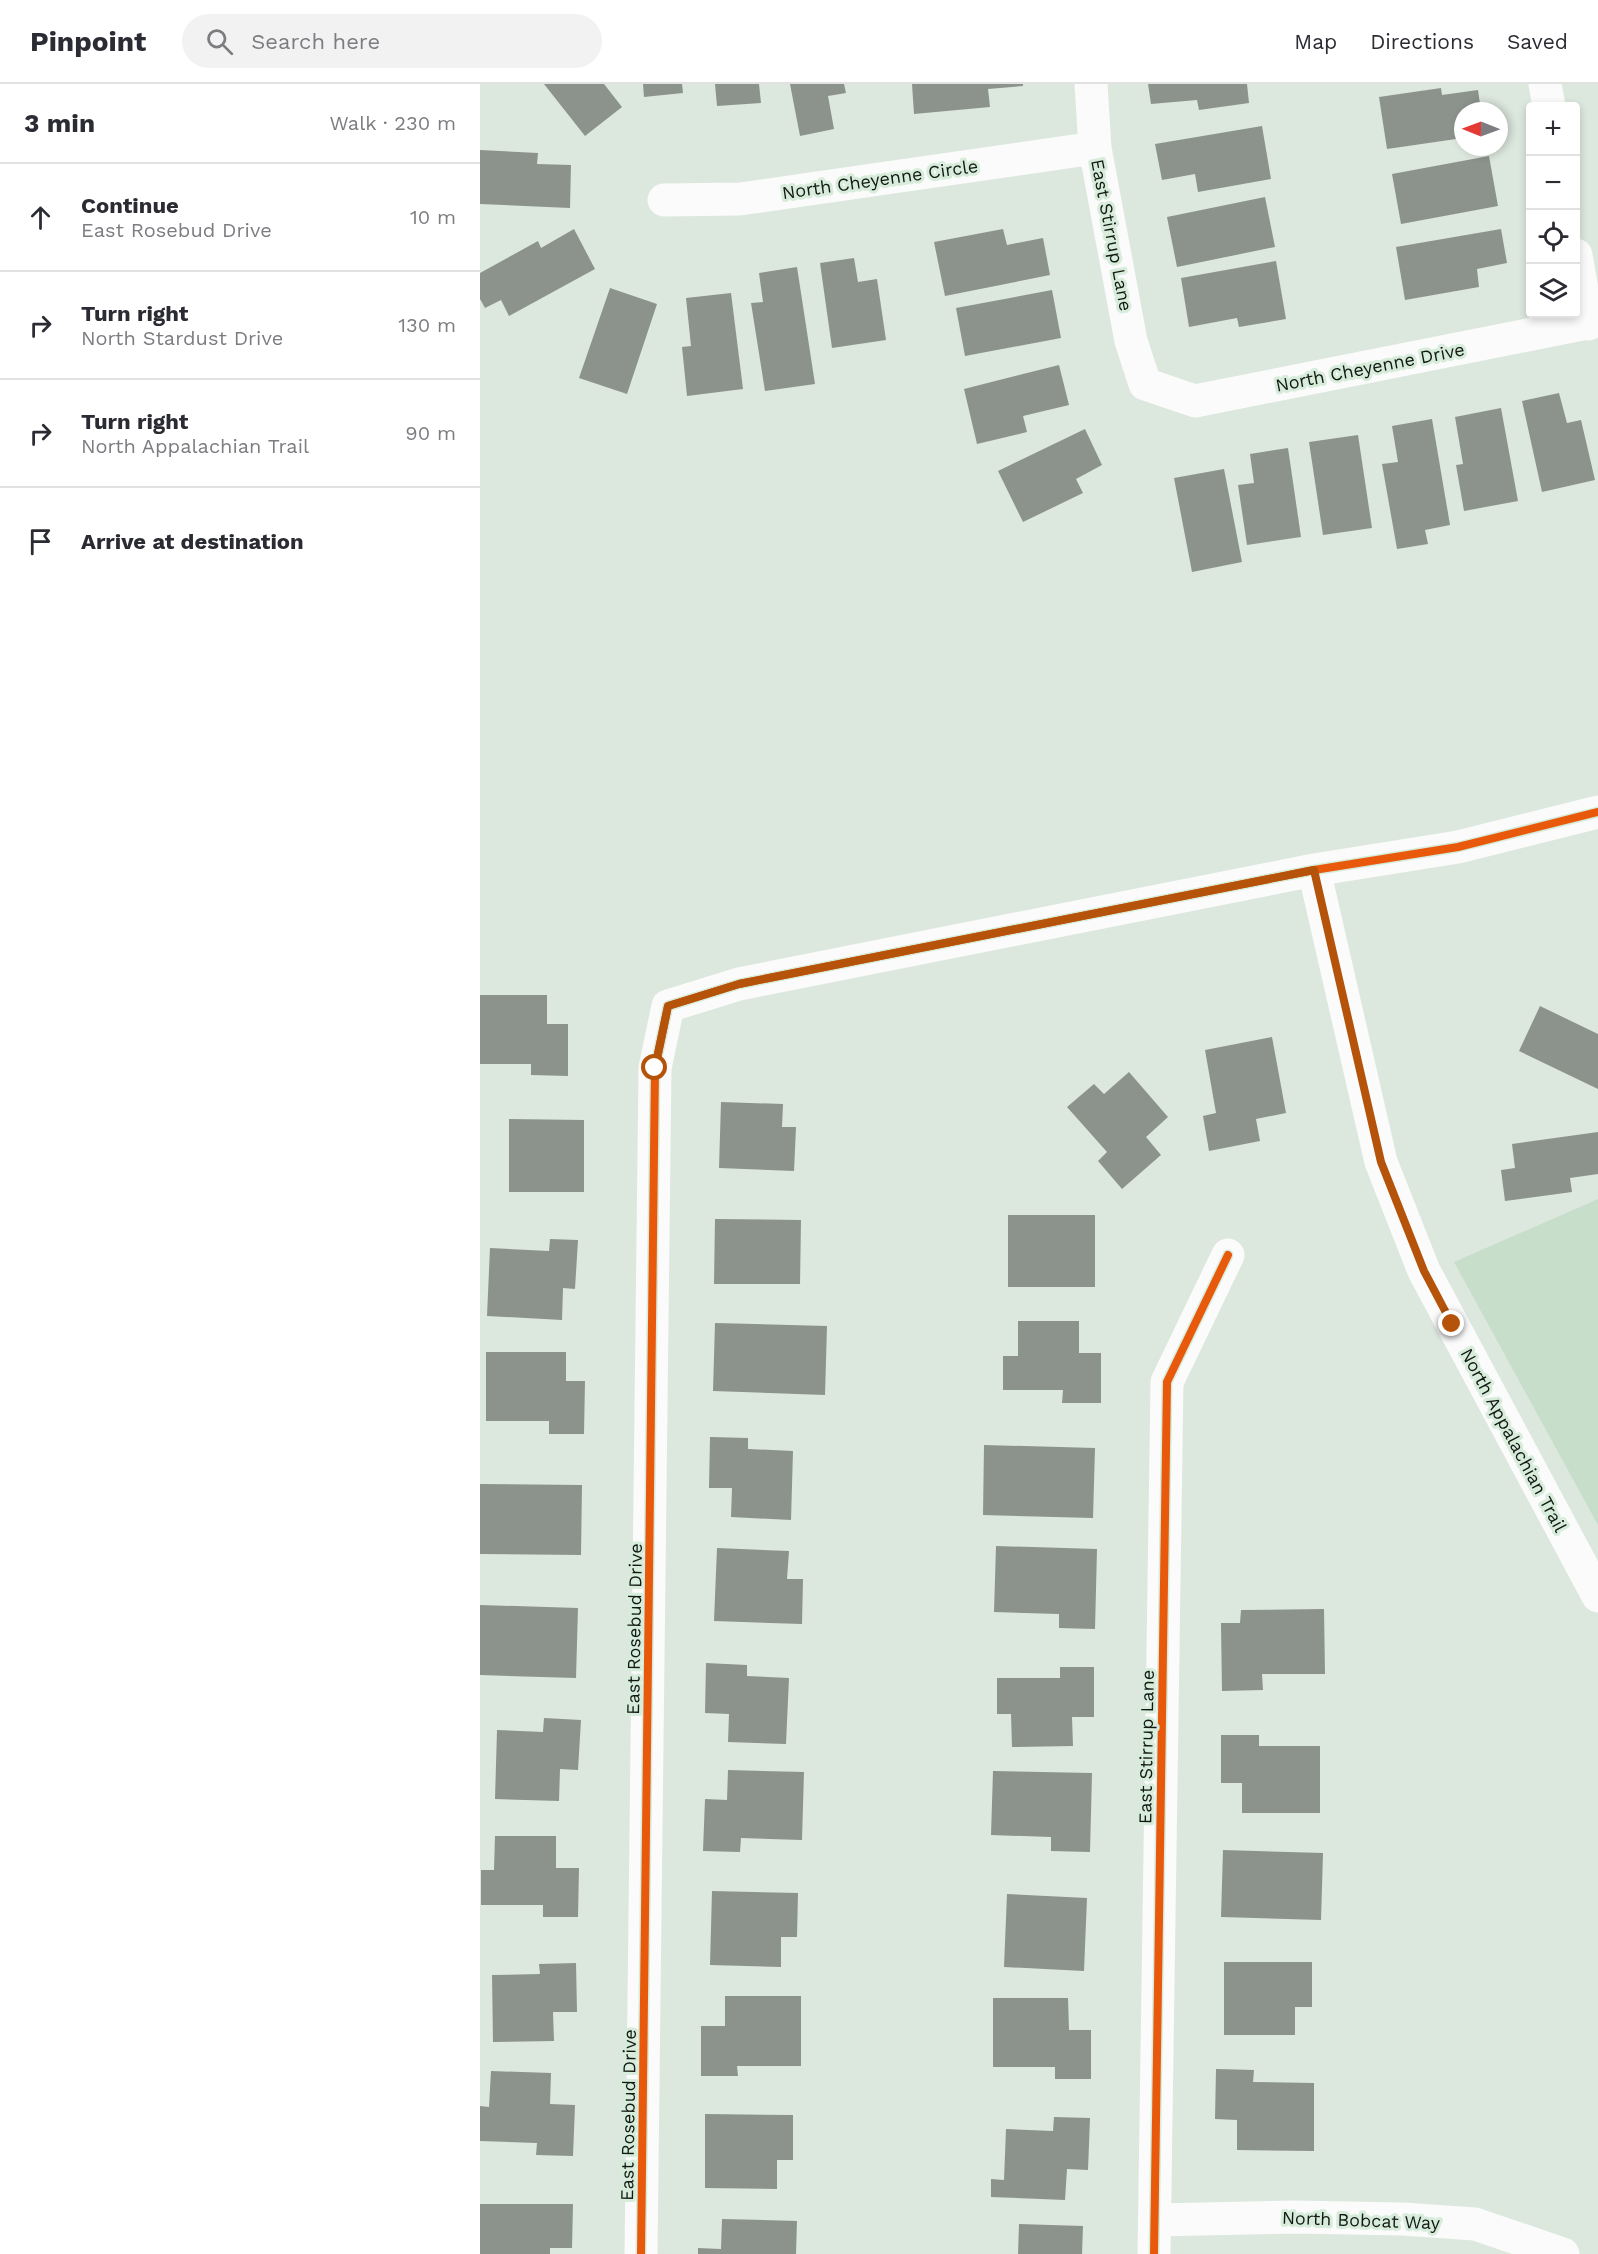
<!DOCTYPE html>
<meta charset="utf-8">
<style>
:root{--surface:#fff;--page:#f2f2f3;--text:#2b2b33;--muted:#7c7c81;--line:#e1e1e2}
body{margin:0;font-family:"Work Sans",sans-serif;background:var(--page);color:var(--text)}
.controls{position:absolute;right:18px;top:18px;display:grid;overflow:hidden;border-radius:6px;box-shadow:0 3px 9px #0003}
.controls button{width:54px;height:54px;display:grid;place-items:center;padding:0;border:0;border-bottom:2px solid var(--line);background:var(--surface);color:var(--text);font:30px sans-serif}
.compass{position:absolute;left:974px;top:18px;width:54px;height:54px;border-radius:50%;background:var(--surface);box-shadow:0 3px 9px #0003;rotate:271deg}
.stop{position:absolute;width:18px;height:18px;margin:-14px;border:4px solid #b45309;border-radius:50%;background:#fff}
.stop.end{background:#b45309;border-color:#fff;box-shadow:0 2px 6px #0008}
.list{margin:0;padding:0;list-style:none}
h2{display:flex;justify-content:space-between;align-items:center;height:78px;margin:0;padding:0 24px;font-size:26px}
h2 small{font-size:20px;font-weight:400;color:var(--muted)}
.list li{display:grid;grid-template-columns:39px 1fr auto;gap:18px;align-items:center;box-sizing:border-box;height:108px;padding:0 24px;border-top:2px solid var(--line)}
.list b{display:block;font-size:22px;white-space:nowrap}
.list p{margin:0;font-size:20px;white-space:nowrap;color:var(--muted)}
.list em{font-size:20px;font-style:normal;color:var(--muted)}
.icon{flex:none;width:33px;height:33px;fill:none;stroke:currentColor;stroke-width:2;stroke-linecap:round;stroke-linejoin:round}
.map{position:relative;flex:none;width:1118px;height:2170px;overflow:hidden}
header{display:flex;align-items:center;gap:36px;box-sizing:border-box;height:84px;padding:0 30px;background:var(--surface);border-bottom:2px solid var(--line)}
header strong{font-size:28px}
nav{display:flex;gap:33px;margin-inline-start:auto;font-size:21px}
.search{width:420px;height:54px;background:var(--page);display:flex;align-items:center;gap:15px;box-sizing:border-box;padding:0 21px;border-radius:33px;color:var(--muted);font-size:22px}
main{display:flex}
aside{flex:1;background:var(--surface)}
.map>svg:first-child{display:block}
.green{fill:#c7deca}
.building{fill:#8c938d}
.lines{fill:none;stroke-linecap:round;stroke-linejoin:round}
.minor{stroke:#fafbfa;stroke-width:33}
.cycleway-casing{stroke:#d7ecda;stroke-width:11}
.cycleway{stroke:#e8590c;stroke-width:8}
.route{stroke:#b45309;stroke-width:8}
.labels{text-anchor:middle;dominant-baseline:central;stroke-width:6;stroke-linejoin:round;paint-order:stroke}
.street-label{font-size:18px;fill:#121913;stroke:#d7ecda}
</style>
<header>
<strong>Pinpoint</strong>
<div class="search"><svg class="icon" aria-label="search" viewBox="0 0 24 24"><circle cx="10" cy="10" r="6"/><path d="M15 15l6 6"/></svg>Search here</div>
<nav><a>Map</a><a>Directions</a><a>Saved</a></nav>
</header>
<main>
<aside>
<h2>3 min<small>Walk · 230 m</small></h2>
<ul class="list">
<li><svg class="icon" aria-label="ahead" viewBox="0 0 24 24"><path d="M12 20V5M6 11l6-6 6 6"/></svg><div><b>Continue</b><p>East Rosebud Drive</p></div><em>10 m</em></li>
<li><svg class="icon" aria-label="right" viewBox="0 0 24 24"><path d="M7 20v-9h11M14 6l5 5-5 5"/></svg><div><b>Turn right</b><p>North Stardust Drive</p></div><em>130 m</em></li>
<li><svg class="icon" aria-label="right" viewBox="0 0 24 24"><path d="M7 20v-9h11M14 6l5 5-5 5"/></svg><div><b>Turn right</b><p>North Appalachian Trail</p></div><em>90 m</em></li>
<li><svg class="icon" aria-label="arrive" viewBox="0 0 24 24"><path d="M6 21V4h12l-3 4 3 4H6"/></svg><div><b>Arrive at destination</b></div></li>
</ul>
</aside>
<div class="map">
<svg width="1118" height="2170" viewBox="0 0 1118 2170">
<rect width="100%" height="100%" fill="#dce7de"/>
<path class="green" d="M1118 1115V1441L974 1178Z"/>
<path class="building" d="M64 0H124L142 23 105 52Z
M163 0H202L203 9 164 13Z
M235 0H279L281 19 237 22Z
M310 0H364L366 9 348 12 354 45 320 52Z
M432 0H543V2L508 5 510 23 434 30Z
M668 0H767L769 19 719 26 717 16 671 20Z
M961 4 962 11 998 6 1001 27H983V54L907 65 899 13Z
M782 42 791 95 718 108 715 90 682 96 675 60Z
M0 66 58 69 57 80 91 81 90 124 0 120Z
M1009 72 1018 122 921 140 912 90Z
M785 113 795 163 697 183 687 133Z
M94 145 115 185 29 232 21 216 5 224 0 215V189L58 157 61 164Z
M523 145 527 161 563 154 570 191 465 212 454 158Z
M1021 145 1027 179 997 185 999 203 925 216 916 163Z
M374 174 378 198 397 195 406 256 352 264 340 179Z
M796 177 806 235 759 243 757 234 709 243 701 194Z
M317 183 335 300 285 307 271 219 283 218 279 189Z
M130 204 177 220 147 310 99 294Z
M572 206 581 254 485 272 476 224Z
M251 209 263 305 207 312 202 263 211 262 206 214Z
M579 281 589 321 543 332 547 348 497 360 484 305Z
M1079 309 1087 339 1101 336 1115 396 1062 408 1042 317Z
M1021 324 1038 417 984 427 976 381 983 380 975 333Z
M952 335 970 441 945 446 948 460 917 465 902 380 918 378 912 342Z
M605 345 622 381 596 395 603 409 543 438 518 387Z
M878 351 892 444 843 451 829 358Z
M808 364 821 453 767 461 758 401 774 399 770 370Z
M744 385 762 478 712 488 694 394Z
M0 911H67V940H88V992L51 991V980H0Z
M1060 922 1118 950V1005L1039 967Z
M792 953 806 1029 776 1035 780 1057 729 1067 723 1032 736 1029 725 966Z
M649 988 688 1033 666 1053 681 1071 642 1105 618 1077 627 1068 587 1023 614 1000 624 1010Z
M241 1018 303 1020 302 1043H316L314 1087 239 1084Z
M29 1035 104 1036V1108H29Z
M1118 1048V1090L1090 1094 1092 1108 1025 1117 1021 1086 1035 1084 1032 1060Z
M528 1131H615V1203H528Z
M235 1135 321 1136 320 1200H234Z
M70 1155 98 1156 95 1205 83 1204 82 1236 7 1232 10 1164 69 1167Z
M538 1237H599V1269H621V1319H582L583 1306H523V1272H538Z
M235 1239 347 1242 345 1311 233 1307Z
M6 1268H86V1297H105L104 1350H69V1337H6Z
M230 1353 268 1354V1365L313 1367 311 1436 251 1433 252 1404H229Z
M504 1361 615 1364 613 1434 503 1431Z
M0 1400 102 1401 101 1471 0 1470Z
M516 1462 617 1465 615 1545 579 1544V1530L514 1528Z
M237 1464 309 1467 307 1495H323L322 1540 234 1537Z
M0 1521 98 1524 96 1594 0 1591Z
M844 1525 845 1590H782L783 1606 742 1607 741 1539H760L761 1526Z
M226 1579 267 1581V1592L309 1594 306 1660 248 1658 249 1630 225 1629Z
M580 1583H614V1633H592L593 1662 532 1663 531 1630H517V1594H580Z
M64 1634 101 1636 98 1686 80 1685 79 1717 15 1715 17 1646 63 1648Z
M741 1651H779V1662H840V1729H762V1699H741Z
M248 1686 324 1688 322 1756 261 1754 260 1768 223 1767 225 1715 247 1716Z
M513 1687 612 1689 610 1768 571 1767V1753L511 1751Z
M15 1752H76V1784H99L98 1833H63V1821H1V1786H14Z
M743 1766 843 1769 841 1836 741 1833Z
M232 1807 318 1809 317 1853H301V1883L230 1881Z
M527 1810 607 1814 604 1887 524 1883Z
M744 1878H832V1923H815V1951H744Z
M96 1879 97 1928H73L74 1957 13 1958 12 1891 60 1890 59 1880Z
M245 1912H321V1982H257L258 1992H221V1942H245Z
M513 1914H588L589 1946H611V1995H575V1983H513Z
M736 1985 774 1986 773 1998 834 1999V2067L757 2066V2036L735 2035Z
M11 1987 71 1989 70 2020 95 2021 93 2072 56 2071 57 2059 0 2057V2022L9 2023Z
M225 2030 313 2031V2076H297V2105L225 2104Z
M574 2033 610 2034 608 2086 587 2085 585 2116 511 2113V2095L524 2096 526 2045 573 2047Z
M0 2120H93L92 2164H70V2170H0Z
M242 2135 317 2137 316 2170H218V2164L241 2165Z
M539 2140 603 2142 602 2170H538Z"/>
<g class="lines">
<path class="minor" d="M611 0 615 64 651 257 665 300 715 317 1118 237
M1065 0 1069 22
M184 116 260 115 615 64
M1096 171 1108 240
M834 786 901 1078 944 1187 1118 1512
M675 2136 814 2133 923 2135 995 2140 1083 2170
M161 2170 175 984 188 922 259 900 834 786 978 763 1118 728
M674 2170 687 1298 748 1171"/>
<g class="cycleway-casing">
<path id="cycleway" d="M161 2170 175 984 188 922 259 900 834 786 978 763 1118 728
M674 2170 687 1298 748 1171"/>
</g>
<use href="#cycleway" class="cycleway"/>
</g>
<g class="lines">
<path class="route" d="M175 984 188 922 259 900 834 786 901 1078 944 1187 972 1240"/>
</g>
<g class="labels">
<g class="street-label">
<text transform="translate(400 95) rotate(-8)">North Cheyenne Circle</text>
<text transform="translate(632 151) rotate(79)">East Stirrup Lane</text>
<text transform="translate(890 283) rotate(-11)">North Cheyenne Drive</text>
<text transform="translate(1034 1356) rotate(62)">North Appalachian Trail</text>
<text transform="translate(154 1545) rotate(-89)">East Rosebud Drive</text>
<text transform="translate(666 1663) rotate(-89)">East Stirrup Lane</text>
<text transform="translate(148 2031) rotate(-89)">East Rosebud Drive</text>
<text transform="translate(881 2136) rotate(2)">North Bobcat Way</text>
</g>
</g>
</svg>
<div class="controls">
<button>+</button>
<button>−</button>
<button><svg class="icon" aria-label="locate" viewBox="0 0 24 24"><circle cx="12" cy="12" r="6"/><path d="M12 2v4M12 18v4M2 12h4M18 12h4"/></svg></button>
<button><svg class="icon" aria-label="layers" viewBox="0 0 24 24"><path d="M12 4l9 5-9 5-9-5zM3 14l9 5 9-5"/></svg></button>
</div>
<svg class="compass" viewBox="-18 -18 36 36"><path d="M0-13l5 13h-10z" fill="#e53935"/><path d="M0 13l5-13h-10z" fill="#7c7c81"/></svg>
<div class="stop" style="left:175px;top:984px"></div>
<div class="stop end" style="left:972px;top:1240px"></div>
</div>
</main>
